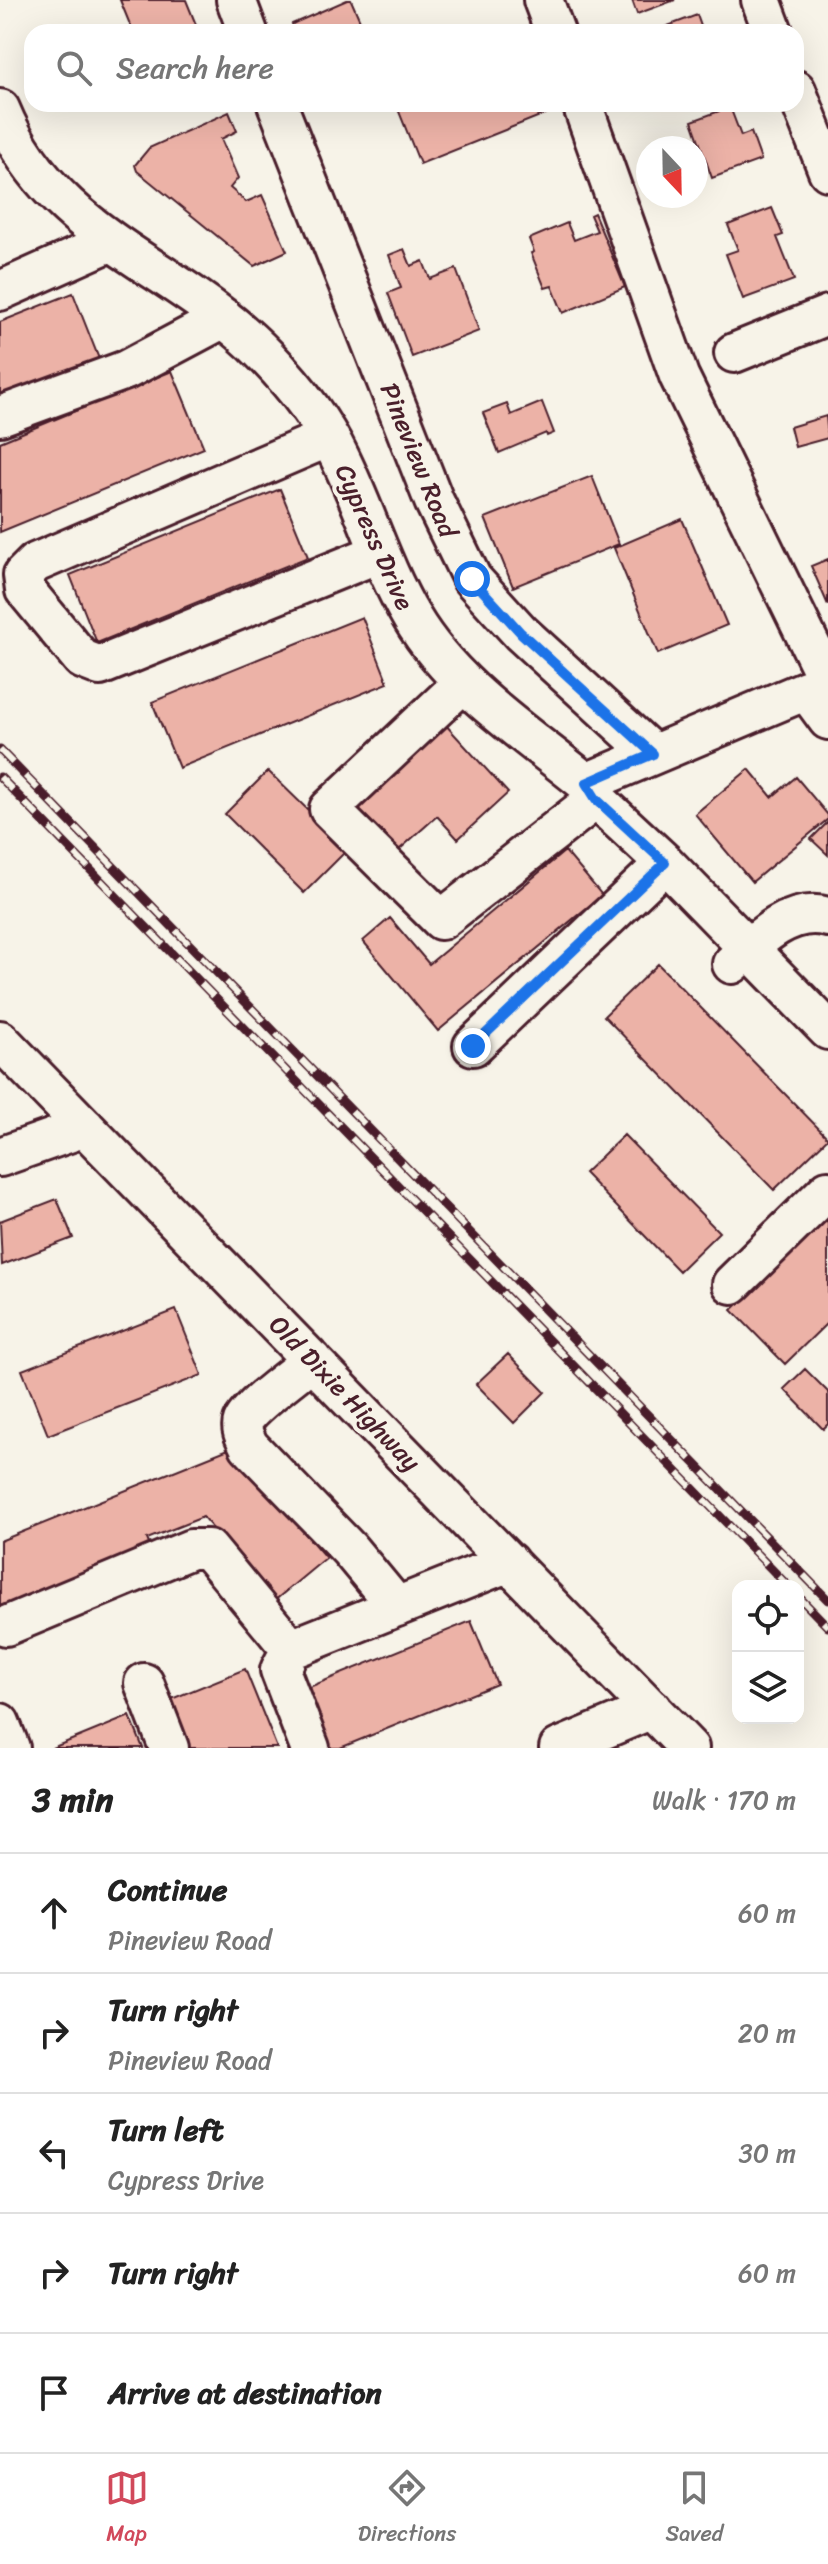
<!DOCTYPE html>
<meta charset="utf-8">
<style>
:root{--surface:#fff;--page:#f2f2f2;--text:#222;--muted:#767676;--line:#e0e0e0;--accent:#d1495b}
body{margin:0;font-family:Sriracha,sans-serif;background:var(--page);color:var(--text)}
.controls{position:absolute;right:24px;bottom:24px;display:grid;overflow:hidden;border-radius:16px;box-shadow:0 8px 32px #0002}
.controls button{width:72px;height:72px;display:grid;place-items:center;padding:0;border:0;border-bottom:2px solid var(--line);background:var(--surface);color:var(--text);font:40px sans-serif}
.compass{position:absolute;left:636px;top:136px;width:72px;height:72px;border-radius:50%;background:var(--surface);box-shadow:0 8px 32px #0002;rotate:158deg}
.stop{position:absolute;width:24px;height:24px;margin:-18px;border:6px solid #1a73e8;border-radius:50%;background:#fff}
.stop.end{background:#1a73e8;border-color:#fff;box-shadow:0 2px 8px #0008}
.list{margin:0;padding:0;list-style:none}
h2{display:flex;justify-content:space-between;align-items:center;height:104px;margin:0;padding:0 32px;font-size:34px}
h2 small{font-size:26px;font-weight:400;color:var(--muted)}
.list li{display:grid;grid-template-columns:52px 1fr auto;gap:24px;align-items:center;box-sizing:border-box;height:120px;padding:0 32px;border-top:2px solid var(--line)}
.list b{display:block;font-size:30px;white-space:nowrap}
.list p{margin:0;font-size:26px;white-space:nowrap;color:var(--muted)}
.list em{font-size:26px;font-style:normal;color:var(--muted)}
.icon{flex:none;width:44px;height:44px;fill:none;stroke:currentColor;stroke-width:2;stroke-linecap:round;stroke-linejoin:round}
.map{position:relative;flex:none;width:828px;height:1748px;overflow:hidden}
.search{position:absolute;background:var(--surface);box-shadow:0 8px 32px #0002;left:24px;right:24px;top:24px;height:88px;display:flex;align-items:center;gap:20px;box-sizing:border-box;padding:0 28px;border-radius:24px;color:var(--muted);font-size:30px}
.sheet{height:704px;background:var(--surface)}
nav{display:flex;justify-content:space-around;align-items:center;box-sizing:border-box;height:112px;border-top:2px solid var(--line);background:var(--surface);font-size:22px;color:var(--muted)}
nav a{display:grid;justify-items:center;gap:4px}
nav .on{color:var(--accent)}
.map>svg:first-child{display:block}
.building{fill:#ecb2a7;stroke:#4a1f2b;stroke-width:2}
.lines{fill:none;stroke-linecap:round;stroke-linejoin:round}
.minor-casing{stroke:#4a1f2b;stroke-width:44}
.minor{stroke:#f7f3e8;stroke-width:38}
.rail-casing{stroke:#4a1f2b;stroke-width:9}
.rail{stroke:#f7f3e8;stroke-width:6;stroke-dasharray:18;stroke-linecap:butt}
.route{stroke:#1a73e8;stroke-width:10}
.labels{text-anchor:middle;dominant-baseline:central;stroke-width:8;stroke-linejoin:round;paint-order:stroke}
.street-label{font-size:26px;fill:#4a1f2b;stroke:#f7f3e8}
</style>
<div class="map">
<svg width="828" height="1748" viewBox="0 0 828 1748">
<rect width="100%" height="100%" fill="#f7f3e8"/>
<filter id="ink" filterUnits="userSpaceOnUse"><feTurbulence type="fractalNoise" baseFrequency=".0125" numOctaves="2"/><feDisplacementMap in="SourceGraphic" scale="16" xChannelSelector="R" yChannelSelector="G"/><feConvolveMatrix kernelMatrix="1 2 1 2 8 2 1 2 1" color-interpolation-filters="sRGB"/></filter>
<g filter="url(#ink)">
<path class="building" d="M120 0H186L199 32H133Z
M347 0H351L365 32H296L292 24Z
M632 0H675L637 14Z
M697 15 703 32H657V30Z
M396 104H546L550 112 420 164Z
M730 107 741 136 751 132 761 160 712 178 692 121Z
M229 112 237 131 221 139 238 178 230 188 246 202 262 195 287 251 254 266 137 171 135 165 149 148Z
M772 208 783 235 777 237 794 280 743 299 726 254 738 250 728 225Z
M594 213 625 287 563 313 552 286 545 288 531 253 534 252 529 239 567 223 574 240 597 231 590 215Z
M404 249 411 266 423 261 430 279 456 269 479 331 412 357 388 293 401 288 389 255Z
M73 293 99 359 0 398V322Z
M172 371 204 448 0 532V442Z
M542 402 554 433 547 436 546 433 499 453 483 413 507 404 511 415Z
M826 416 828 438 795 447 790 427Z
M592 476 619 544 513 587 485 518Z
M280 489 308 557 97 643 70 575Z
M682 519 727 625 658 654 614 548Z
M828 559V605L811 566Z
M362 617 388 683 179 768 152 702Z
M444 723 508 793 458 839 437 816 390 858 347 811Z
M749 769 772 797 796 777 828 815V819L752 882 695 814Z
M268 771 348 849 304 893 225 814Z
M828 822V855L811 839Z
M565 851 602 895 438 1031 363 941 390 918 429 964Z
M658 964 828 1138 774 1190 604 1016Z
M624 1135 719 1232 679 1271 584 1173Z
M57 1199 73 1238 2 1265 0 1221Z
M828 1217V1322L785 1364 732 1310Z
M176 1310 202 1375 48 1435 22 1370Z
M508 1354 545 1392 514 1423 476 1384Z
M805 1369 828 1392V1424L823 1429 784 1389Z
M231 1448 326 1558 274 1601 203 1517 147 1539 154 1556 0 1618V1541Z
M471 1621 497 1684 340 1748H319L297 1692Z
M245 1669 277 1748H183L164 1702Z
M130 1716 143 1748H52Z"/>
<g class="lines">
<g class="minor-casing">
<path id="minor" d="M236 0 248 32
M543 0 555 32
M761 0 773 32
M796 90 828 171
M277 104 434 501 472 579 521 633 653 754
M582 104 679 376 828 681
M0 109C53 239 178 264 266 356 295 386 322 420 340 458 366 511 382 567 412 618 453 687 525 733 586 783L596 799 665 863 828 1030
M0 291 110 242
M734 353 828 315
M0 416 126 370 224 318
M329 437 35 563 23 575 25 590 82 659 100 666 379 553
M463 683 329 809 441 920 596 799
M806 690 828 720
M586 783 828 681
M732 964C757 940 790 906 828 917
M0 1040 689 1748
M473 1046 665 863
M0 1157 85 1127
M732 1284 828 1190
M312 1360C297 1373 250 1406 243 1422 240 1430 246 1439 249 1446L349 1549 397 1607
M6 1626 191 1549H208L291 1649
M144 1683 169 1748
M0 1723 10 1748
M310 1748 280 1670 291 1649 509 1562
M559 1748 652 1709"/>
</g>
<use href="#minor" class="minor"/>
<g class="rail-casing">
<path id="rail" d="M0 750 828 1600
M0 777 788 1586
M798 1596 828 1627"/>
</g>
<use href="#rail" class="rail"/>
</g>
</g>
<g class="lines" filter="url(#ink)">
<path class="route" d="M472 579 521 633 653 754 586 783 596 799 665 863 473 1046"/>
</g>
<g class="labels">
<g class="street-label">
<text transform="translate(419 460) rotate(68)">Pineview Road</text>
<text transform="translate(375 537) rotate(66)">Cypress Drive</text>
<text transform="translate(345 1393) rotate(46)">Old Dixie Highway</text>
</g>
</g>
</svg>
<div class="controls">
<button><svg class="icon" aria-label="locate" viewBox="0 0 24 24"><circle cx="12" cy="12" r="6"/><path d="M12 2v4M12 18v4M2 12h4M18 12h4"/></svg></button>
<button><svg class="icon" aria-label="layers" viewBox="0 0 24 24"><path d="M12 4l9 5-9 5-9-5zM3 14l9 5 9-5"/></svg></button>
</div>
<svg class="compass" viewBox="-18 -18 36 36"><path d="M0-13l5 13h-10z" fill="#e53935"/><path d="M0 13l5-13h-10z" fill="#767676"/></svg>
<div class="stop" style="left:472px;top:579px"></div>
<div class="stop end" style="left:473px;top:1046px"></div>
<div class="search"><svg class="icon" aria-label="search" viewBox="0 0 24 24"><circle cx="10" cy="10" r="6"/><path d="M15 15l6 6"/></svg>Search here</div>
</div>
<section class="sheet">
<h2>3 min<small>Walk · 170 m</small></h2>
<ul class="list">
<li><svg class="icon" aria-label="ahead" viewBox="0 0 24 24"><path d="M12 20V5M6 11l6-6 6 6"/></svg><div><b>Continue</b><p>Pineview Road</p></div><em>60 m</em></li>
<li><svg class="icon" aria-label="right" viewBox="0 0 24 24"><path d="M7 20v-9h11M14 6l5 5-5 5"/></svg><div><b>Turn right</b><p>Pineview Road</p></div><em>20 m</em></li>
<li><svg class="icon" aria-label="left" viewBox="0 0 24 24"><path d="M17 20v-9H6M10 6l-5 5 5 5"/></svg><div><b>Turn left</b><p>Cypress Drive</p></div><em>30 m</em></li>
<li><svg class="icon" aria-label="right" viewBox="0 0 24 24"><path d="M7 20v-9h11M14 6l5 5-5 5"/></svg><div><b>Turn right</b></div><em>60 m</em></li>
<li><svg class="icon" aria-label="arrive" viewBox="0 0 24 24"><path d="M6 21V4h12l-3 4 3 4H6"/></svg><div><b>Arrive at destination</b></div></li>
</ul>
</section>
<nav>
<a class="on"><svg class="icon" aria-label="map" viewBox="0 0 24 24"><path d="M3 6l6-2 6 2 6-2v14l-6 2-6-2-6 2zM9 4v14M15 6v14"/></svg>Map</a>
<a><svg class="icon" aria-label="directions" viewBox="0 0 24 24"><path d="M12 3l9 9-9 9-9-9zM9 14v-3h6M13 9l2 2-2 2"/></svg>Directions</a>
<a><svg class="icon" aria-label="saved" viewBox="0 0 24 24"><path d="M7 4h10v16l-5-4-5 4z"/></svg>Saved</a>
</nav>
